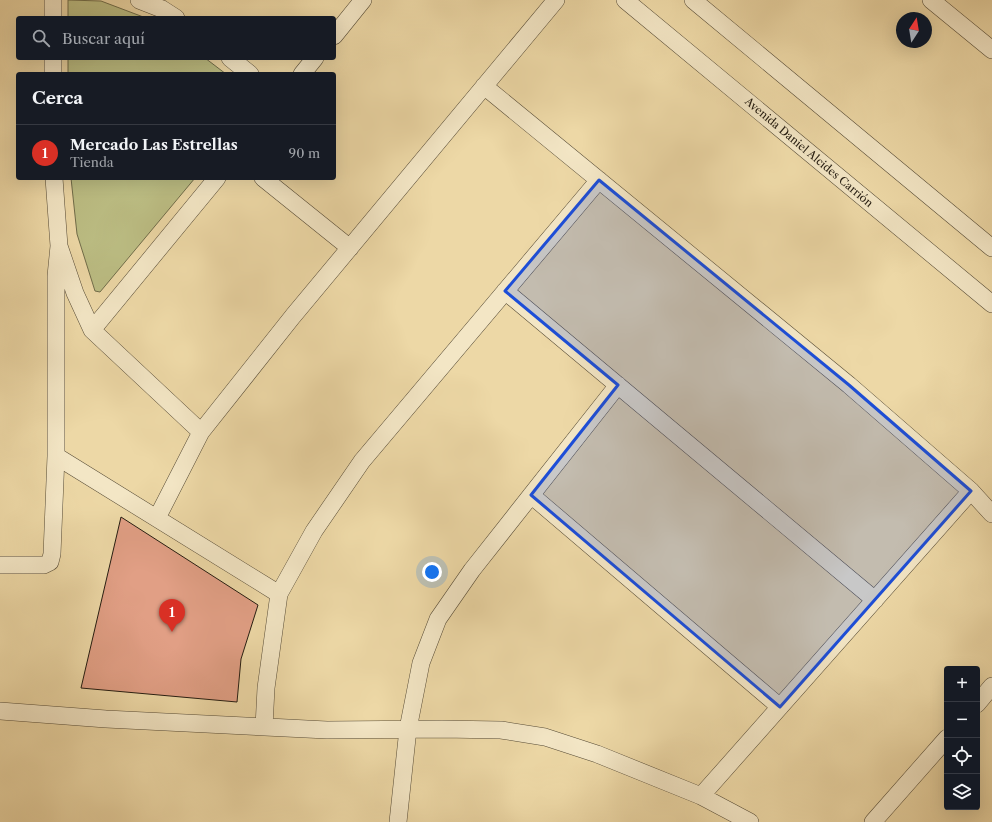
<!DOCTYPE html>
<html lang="es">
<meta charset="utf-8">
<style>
:root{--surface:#171b24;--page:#20242c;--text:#f1f3f6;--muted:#9ea1a6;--line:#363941;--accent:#d93025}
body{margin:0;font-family:"Libre Caslon Text",serif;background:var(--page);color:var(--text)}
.controls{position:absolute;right:12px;bottom:12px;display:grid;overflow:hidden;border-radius:4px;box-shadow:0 4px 16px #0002}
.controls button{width:36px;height:36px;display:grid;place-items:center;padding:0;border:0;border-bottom:1px solid var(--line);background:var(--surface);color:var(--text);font:20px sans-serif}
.compass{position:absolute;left:896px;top:12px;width:36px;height:36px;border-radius:50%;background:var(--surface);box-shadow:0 4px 16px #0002;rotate:12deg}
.you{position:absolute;left:432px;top:572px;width:14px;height:14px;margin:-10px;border:3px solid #fff;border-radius:50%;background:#1a73e8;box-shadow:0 0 0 6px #1a73e833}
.badge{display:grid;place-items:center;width:26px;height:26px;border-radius:50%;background:var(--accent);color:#fff;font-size:13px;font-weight:700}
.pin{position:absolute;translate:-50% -33px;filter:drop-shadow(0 1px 2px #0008)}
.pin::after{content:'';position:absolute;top:21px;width:14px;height:12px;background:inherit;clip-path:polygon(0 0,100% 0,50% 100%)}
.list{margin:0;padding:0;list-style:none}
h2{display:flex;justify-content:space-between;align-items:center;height:52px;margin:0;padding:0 16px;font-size:17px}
h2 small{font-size:13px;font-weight:400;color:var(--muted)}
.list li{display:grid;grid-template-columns:26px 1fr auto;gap:12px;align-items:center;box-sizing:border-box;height:56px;padding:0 16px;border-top:1px solid var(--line)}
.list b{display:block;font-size:15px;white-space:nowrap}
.list p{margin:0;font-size:13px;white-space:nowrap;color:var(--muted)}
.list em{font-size:13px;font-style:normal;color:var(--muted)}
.icon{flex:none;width:22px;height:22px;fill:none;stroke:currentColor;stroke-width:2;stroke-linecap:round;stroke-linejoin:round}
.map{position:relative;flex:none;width:992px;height:822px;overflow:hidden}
.search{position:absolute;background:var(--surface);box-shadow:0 4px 16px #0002;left:16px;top:16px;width:320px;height:44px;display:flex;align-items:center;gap:10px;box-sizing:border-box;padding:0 14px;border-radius:4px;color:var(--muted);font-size:15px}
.panel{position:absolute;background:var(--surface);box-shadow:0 4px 16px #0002;left:16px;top:72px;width:320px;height:108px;border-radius:4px}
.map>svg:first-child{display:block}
.green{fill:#bcbe84;stroke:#706d4a}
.building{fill:#e19f85;stroke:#241c11}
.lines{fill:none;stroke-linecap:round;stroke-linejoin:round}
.minor-casing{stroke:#564b36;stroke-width:18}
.minor{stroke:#f3e6c5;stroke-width:17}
.marked{fill:#1d4ed8;fill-opacity:0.2;stroke:#1d4ed8;stroke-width:3;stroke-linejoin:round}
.labels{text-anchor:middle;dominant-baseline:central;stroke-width:3;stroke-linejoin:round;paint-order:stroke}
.street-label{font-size:11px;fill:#241c11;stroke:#f3e6c5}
</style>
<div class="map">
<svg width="992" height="822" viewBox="0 0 992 822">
<rect width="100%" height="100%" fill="#edd8a6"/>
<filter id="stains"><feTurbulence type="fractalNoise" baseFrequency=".005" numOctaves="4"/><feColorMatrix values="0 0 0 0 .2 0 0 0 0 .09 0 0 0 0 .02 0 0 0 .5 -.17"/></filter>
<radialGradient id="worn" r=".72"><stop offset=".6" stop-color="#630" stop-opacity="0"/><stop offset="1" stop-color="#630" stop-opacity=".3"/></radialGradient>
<path class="green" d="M68 0 101 1 146 18H68Z
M68 58H205L226 74H68Z
M71 178H195L100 292 95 291 77 234Z"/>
<path class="building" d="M121 517 258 605 241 659 237 702 81 688Z"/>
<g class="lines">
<g class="minor-casing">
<path id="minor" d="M53 0V18
M139 0 162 9 176 18
M625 0 992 304
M693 0 992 248
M931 0 992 50
M334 36 363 0
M53 58V74
M230 58 250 74
M302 74 315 58
M484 86 849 385 971 491 992 514
M54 178 59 246 75 293 92 330 201 432
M263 178 350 248
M505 291 875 600
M92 330 217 178
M56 456 279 594
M531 495 780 707
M157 518 201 432 293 316 556 0
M0 565H44L50 562 52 554 56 456V276L59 246
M977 704 992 686
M0 711 106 719 327 730 442 729 501 730 545 737 597 754 701 796 750 822
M264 727 266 688 279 594 314 531 362 461 599 180
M701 796 971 491
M398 822 408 729 421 663 438 619 472 570 618 385
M873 822 947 738"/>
</g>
<use href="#minor" class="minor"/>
</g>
<path class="marked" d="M599 180 849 385 971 491 780 707 531 495 618 385 505 291Z"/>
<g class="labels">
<g class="street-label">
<text transform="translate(809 152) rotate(40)">Avenida Daniel Alcides Carrión</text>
</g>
</g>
<rect width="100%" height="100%" filter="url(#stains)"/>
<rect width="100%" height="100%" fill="url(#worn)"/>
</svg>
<div class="controls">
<button>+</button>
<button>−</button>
<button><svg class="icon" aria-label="locate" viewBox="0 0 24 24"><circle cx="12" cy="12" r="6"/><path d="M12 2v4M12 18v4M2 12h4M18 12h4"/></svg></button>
<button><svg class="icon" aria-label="layers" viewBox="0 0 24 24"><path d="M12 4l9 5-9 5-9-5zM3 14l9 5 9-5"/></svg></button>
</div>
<svg class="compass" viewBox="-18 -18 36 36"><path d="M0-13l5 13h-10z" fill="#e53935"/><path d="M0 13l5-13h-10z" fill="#9ea1a6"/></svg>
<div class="you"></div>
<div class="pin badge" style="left:172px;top:632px">1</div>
<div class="search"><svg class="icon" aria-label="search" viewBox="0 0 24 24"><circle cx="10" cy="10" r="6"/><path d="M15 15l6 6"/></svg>Buscar aquí</div>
<section class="panel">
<h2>Cerca<small></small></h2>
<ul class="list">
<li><span class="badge">1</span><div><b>Mercado Las Estrellas</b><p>Tienda</p></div><em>90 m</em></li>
</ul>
</section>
</div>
